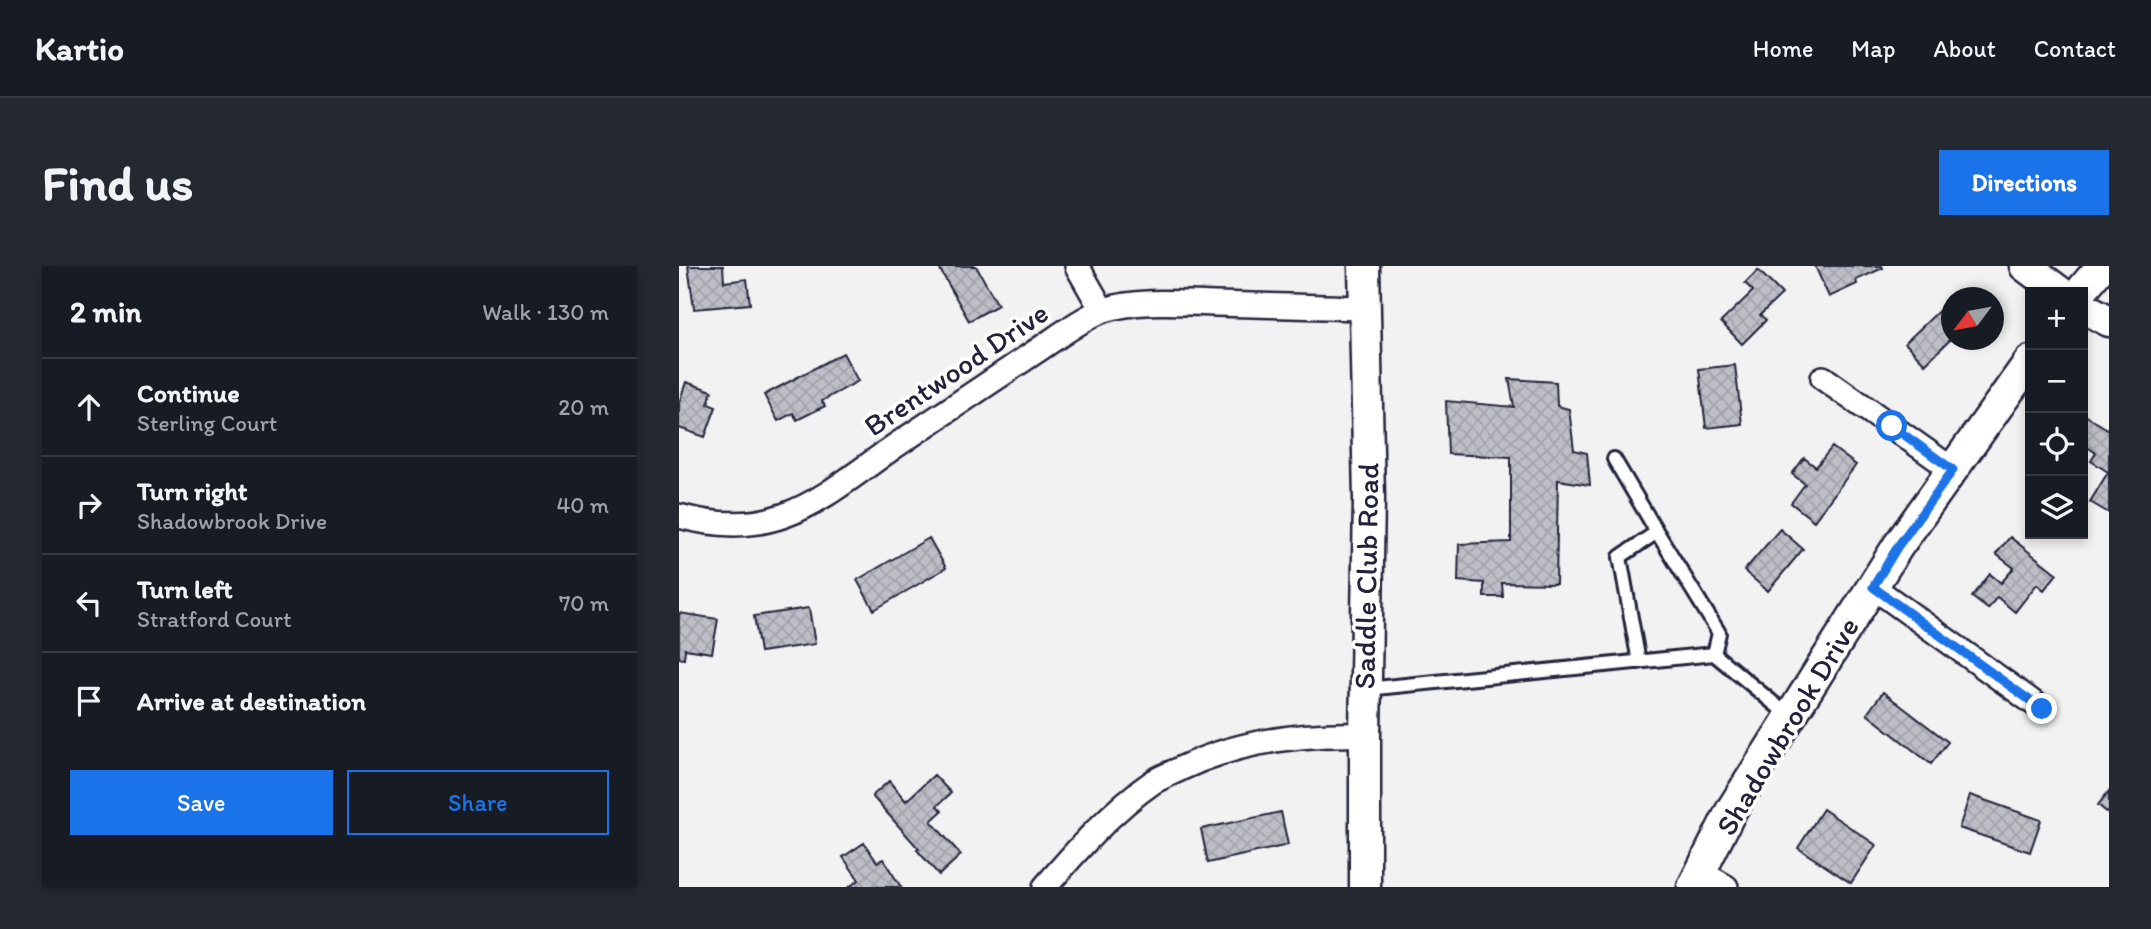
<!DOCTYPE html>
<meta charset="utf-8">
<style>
:root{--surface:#171b24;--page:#242831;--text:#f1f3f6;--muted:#9ea1a6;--line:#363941;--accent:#1a73e8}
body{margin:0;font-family:Itim,sans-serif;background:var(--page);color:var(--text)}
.controls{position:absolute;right:21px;top:21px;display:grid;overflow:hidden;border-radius:0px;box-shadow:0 4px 10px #0003}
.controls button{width:63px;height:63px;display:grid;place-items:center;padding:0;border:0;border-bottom:2px solid var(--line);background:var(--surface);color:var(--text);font:35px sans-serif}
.compass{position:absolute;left:1262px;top:21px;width:63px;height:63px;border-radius:50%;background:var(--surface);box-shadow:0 4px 10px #0003;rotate:238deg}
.stop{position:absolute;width:21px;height:21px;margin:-16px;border:5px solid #1a73e8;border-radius:50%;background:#fff}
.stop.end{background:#1a73e8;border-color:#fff;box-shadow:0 2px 7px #0008}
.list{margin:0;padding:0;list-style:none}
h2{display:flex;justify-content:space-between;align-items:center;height:91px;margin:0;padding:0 28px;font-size:30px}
h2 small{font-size:23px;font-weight:400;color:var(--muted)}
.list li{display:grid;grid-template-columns:46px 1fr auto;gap:21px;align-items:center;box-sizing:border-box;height:98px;padding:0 28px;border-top:2px solid var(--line)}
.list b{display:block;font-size:26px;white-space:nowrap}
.list p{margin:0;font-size:23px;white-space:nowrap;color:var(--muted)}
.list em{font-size:23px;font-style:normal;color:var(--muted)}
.actions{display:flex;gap:14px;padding:21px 28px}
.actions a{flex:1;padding:16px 0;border:2px solid var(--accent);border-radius:0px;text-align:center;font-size:24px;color:var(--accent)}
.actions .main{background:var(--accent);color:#fff}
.icon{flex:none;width:38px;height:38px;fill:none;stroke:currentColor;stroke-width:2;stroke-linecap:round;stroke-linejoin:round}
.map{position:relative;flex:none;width:1430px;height:621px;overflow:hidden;border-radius:0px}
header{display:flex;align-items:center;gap:42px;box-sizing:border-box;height:98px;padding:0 35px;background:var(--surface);border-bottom:2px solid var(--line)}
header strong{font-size:33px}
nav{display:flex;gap:38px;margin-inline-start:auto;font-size:24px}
.intro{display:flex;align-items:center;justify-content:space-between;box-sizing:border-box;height:168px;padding:0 42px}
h1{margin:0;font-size:49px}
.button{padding:18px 32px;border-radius:0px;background:var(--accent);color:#fff;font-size:24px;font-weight:700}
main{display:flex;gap:42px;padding:0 42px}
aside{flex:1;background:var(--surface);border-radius:0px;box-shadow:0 4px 10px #0003}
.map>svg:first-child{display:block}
.building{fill:url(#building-cross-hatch);stroke:#22223b;stroke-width:2}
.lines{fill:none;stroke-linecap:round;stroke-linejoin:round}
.service-casing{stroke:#22223b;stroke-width:18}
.minor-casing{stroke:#22223b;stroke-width:28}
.tertiary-casing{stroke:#22223b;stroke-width:35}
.service{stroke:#fff;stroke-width:12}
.minor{stroke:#fff;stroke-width:23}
.tertiary{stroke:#fff;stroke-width:30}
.route{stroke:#1a73e8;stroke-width:9}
.labels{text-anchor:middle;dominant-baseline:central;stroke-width:7;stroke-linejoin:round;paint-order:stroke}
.street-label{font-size:30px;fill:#22223b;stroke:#fff}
</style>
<header>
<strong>Kartio</strong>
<nav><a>Home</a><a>Map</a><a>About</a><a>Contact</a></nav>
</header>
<div class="intro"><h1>Find us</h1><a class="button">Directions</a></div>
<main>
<aside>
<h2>2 min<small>Walk · 130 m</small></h2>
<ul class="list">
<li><svg class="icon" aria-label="ahead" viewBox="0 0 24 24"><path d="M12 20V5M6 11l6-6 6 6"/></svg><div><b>Continue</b><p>Sterling Court</p></div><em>20 m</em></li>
<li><svg class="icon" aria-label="right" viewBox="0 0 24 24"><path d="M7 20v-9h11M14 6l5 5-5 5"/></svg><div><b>Turn right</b><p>Shadowbrook Drive</p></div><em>40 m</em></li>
<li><svg class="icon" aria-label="left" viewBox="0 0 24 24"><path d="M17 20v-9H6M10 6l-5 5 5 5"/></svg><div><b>Turn left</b><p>Stratford Court</p></div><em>70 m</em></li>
<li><svg class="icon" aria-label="arrive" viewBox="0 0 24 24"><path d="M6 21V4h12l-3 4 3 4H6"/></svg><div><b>Arrive at destination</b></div></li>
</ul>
<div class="actions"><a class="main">Save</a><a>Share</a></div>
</aside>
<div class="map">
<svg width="1430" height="621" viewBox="0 0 1430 621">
<defs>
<pattern id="building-cross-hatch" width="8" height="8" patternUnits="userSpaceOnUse" patternTransform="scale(1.75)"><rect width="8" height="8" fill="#bebec6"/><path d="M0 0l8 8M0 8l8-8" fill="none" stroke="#a3a3ab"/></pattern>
</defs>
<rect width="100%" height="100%" fill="#f2f2f3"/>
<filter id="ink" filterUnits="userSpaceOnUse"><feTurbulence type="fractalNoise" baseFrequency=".0143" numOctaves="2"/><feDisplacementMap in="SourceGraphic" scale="14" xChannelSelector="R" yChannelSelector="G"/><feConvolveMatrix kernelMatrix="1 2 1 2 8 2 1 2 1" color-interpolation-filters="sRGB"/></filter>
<g filter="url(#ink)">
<path class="building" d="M9 0H44L45 16 68 13 71 38 15 43Z
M259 0H297L319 39 290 55Z
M1136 0H1203L1204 2 1177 14 1178 18 1150 31Z
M1079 4 1103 28 1081 49 1087 54 1063 78 1042 56 1074 25 1066 17Z
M1269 36 1272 40V73L1246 98 1226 77Z
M164 87 179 115 143 135 146 140 118 154 114 147 99 155 85 129Z
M1056 99 1063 158 1027 162 1020 103Z
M830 113 877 116 878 140 890 143 895 184 908 187 911 219 879 214 877 318 823 317 824 331H805V317L779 315 780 278 832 276V191L769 188 767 135 835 141Z
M7 116 33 125 29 138 37 141 26 171 0 162V137Z
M1404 148 1430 164V247L1411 236 1429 206 1412 195 1417 187 1404 178Z
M1153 181 1177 199 1135 255 1112 237 1126 218 1113 208 1125 192 1137 201Z
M1101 263 1124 283 1089 325 1065 305Z
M1331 271 1378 308 1365 324 1358 318 1336 346 1318 331 1309 343 1293 331 1311 308 1322 317 1335 302 1317 288Z
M250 272 267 302 195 344 178 314Z
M130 342 136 378 81 386 75 350Z
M0 347 39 353 33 387 6 383 5 393 0 392Z
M1204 426 1269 476 1252 498 1188 448Z
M255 509 272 527 258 540 263 545 252 555 282 589 260 609 238 584 240 583 193 530 210 515 227 535Z
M1430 525V548L1419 539Z
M1291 529 1362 554 1351 586 1280 562Z
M1144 543 1197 579 1172 617 1119 582Z
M602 546 609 579 529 597 522 563Z
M185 577 198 596 204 593 222 621H170L180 614 164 591Z"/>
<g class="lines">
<g class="service-casing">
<path id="service" d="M935 193 978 266
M960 396 941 291 978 266 1040 367 1035 388
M687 423 1035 388 1110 450"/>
</g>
<g class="minor-casing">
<path id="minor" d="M398 0 423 44
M1144 112 1274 204
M0 250C98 277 142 232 216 180 262 149 307 119 353 88 372 76 404 51 425 44 460 33 500 37 536 38 585 39 635 41 684 42
M1194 321 1363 443
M1023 607 1047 621
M366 621C398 584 433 544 474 516 482 511 493 507 503 502 560 475 623 467 686 469"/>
</g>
<g class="tertiary-casing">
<path id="tertiary" d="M685 0 690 233 686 469V621
M1346 0 1381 26
M1401 26 1423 0
M1404 41 1430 55
M1014 621 1053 543 1219 280 1351 95"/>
</g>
<use href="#service" class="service"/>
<use href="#minor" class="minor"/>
<use href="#tertiary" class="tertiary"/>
</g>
</g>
<g class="lines" filter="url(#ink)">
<path class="route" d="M1213 160 1274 204 1219 280 1194 321 1363 443"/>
</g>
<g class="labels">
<g class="street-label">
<text transform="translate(277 103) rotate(-34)">Brentwood Drive</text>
<text transform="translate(687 310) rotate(-89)">Saddle Club Road</text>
<text transform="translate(1108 460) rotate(-59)">Shadowbrook Drive</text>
</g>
</g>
</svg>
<div class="controls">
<button>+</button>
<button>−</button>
<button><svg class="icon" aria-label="locate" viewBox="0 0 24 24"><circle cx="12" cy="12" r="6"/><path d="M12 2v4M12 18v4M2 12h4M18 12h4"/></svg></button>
<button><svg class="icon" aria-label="layers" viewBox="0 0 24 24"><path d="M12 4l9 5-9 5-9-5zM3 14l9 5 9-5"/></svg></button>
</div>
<svg class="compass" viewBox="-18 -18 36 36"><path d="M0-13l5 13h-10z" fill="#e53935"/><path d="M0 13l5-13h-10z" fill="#9ea1a6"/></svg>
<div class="stop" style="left:1213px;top:160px"></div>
<div class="stop end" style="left:1363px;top:443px"></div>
</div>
</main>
